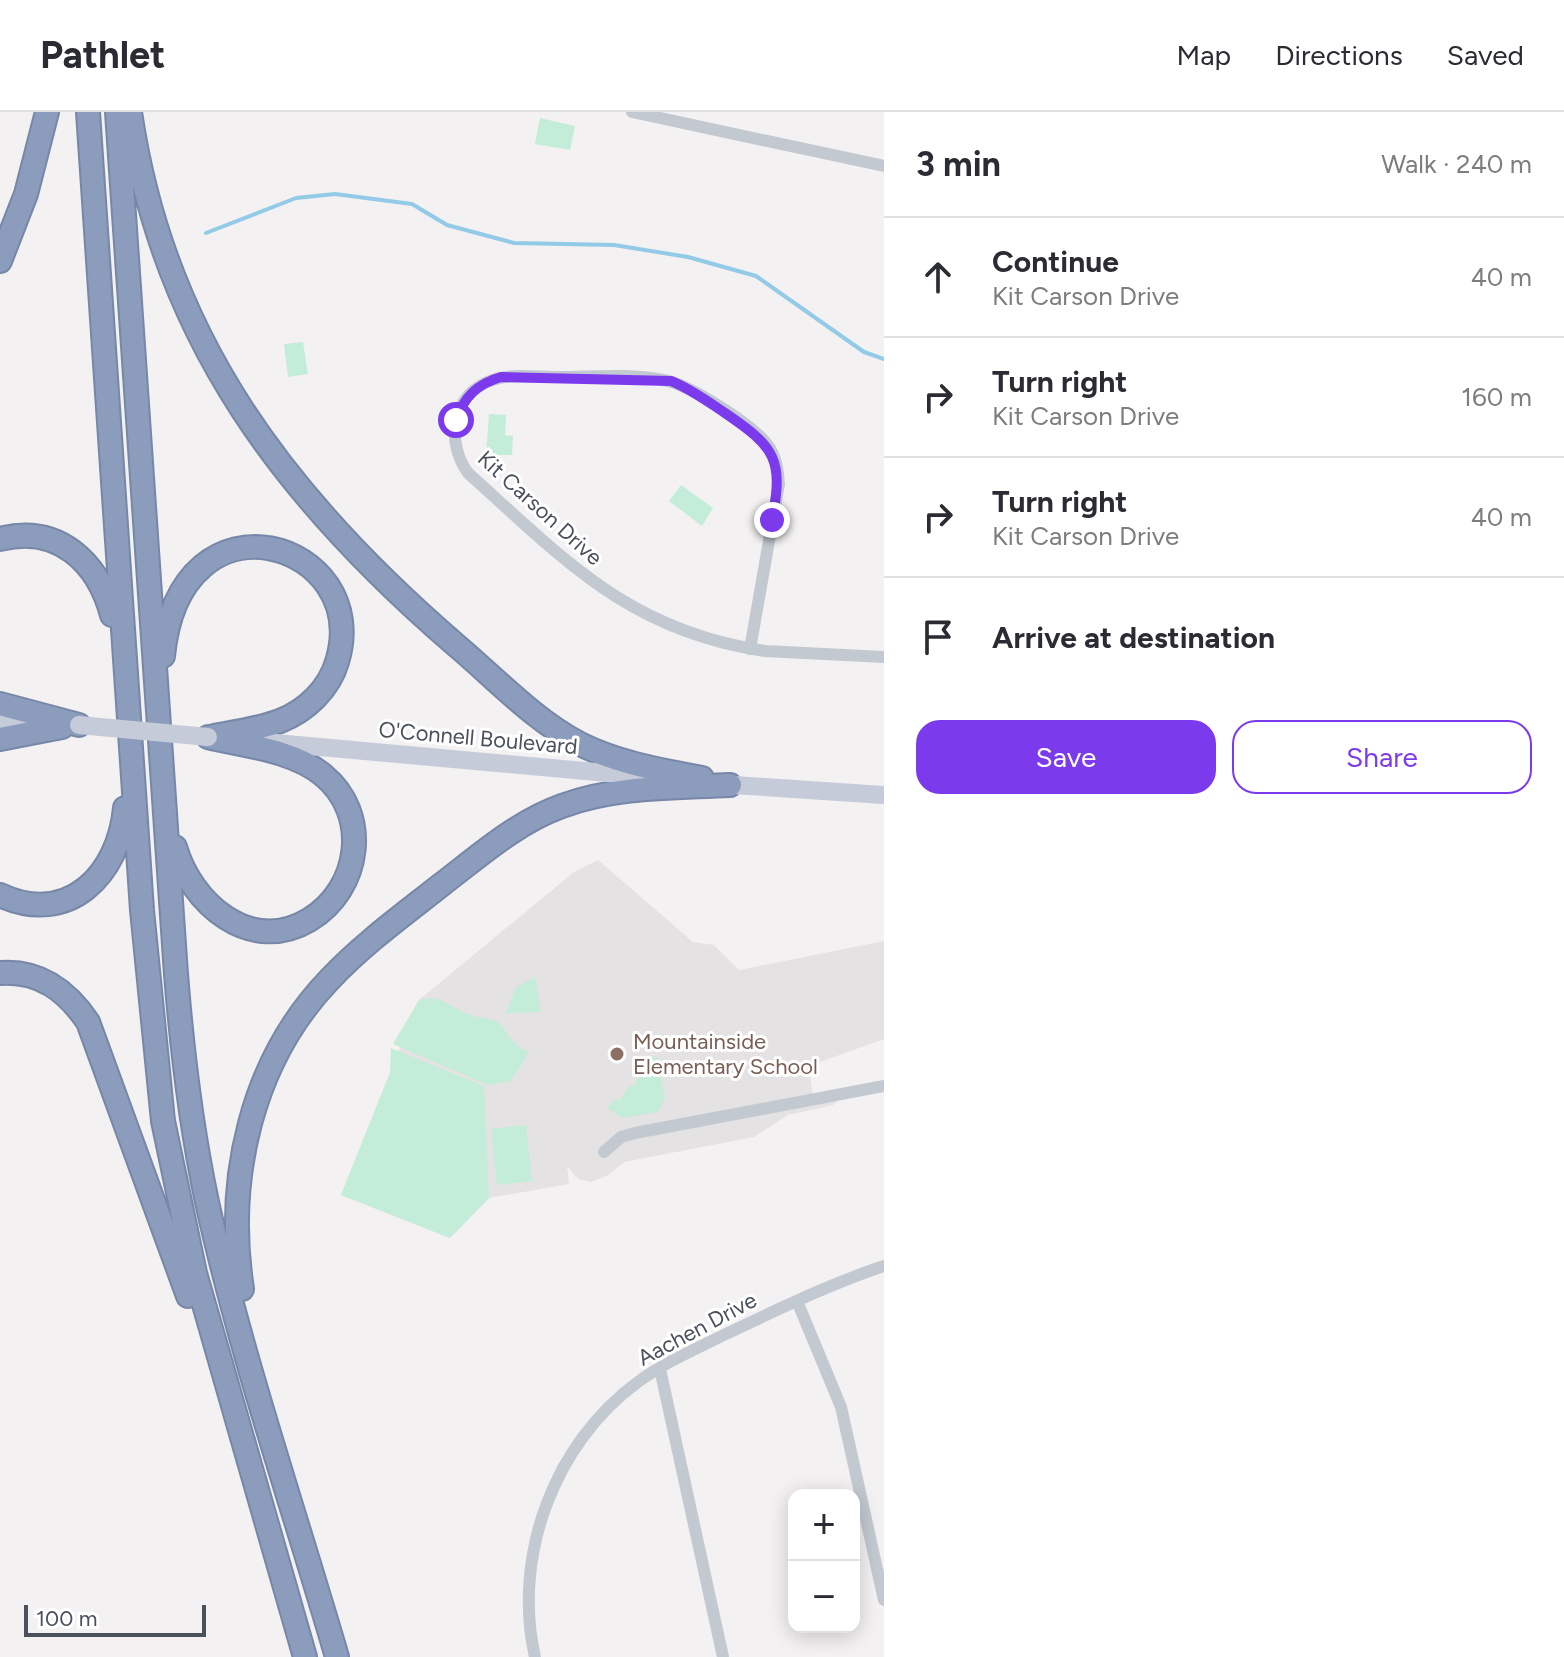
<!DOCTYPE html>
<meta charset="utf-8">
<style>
:root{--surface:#fff;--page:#f7f7f7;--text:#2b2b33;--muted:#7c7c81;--line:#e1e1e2;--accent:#7c3aed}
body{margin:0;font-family:Figtree,sans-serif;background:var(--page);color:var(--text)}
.controls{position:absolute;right:24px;bottom:24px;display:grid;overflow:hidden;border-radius:16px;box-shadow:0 4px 20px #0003}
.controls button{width:72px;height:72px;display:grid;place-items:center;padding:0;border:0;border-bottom:2px solid var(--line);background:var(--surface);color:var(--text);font:40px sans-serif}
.scale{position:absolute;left:24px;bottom:20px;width:182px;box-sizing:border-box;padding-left:8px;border:4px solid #4a515d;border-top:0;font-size:22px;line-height:28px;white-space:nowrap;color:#4a515d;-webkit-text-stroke:6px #fff;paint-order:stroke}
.stop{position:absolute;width:24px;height:24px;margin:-18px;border:6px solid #7c3aed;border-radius:50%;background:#fff}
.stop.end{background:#7c3aed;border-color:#fff;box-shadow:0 2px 8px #0008}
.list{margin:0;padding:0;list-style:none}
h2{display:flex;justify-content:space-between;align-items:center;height:104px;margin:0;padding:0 32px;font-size:34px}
h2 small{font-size:26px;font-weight:400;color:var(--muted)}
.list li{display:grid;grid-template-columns:52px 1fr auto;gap:24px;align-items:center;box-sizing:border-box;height:120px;padding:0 32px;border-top:2px solid var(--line)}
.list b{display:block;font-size:30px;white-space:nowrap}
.list p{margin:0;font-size:26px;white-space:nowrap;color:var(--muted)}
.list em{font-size:26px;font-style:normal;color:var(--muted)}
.actions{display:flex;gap:16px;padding:24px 32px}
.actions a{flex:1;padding:18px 0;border:2px solid var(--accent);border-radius:24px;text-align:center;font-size:28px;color:var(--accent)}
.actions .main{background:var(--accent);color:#fff}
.icon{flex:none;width:44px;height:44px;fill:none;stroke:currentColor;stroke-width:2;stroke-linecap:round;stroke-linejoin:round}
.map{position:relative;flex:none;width:884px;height:1545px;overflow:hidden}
header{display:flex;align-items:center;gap:48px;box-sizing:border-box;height:112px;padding:0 40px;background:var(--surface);border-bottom:2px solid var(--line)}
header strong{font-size:38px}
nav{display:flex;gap:44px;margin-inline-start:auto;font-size:28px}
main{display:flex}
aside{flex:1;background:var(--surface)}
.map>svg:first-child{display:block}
.education{fill:#e4e2e2}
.green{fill:#c3edd9}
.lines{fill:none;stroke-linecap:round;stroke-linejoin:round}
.stream{stroke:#92cae8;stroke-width:4}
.highway-casing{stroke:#7787a8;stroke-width:26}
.street{stroke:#c2c9d1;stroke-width:12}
.secondary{stroke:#c5cbd8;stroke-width:18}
.highway{stroke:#8c9cbc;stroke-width:22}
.secondary-bridge{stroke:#c5cbd8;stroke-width:18}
.route{stroke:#7c3aed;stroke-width:10}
.education-dot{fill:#8d6e63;stroke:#fff;stroke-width:3}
.labels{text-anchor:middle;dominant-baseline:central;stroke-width:6;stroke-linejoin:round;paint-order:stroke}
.street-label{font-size:22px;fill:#4a515d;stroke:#fff}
.education-label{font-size:22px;fill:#785e54;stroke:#fff;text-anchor:start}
</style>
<header>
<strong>Pathlet</strong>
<nav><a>Map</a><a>Directions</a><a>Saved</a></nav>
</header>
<main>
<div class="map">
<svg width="884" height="1545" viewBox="0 0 884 1545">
<rect width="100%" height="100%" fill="#f3f1f1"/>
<path class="education" d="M598 748 693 830 714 833 739 858 884 829V927L809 954 813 987 847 981 833 993 788 1003 754 1025 624 1050 608 1063 591 1070 578 1067 567 1054 569 1072 489 1086 450 1126 341 1083 419 888 574 760Z"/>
<path class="green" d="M540 6 575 14 570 38 535 32Z
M303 230 308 262 288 265 284 232Z
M489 302 506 303 505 323 513 324 512 343H486Z
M681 373 713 396 702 414 669 389Z
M535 865 541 900 506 901 516 875Z
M432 886C449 889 458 900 473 904 483 907 494 905 502 914 511 926 514 935 529 940L511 969 488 973 393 932 419 888Z
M391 936 484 974 489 1086 450 1126 341 1083 390 961Z
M657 945 665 987 657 1000 622 1006 608 996 614 987 620 988 629 974H634L647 947Z
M526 1013 532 1069 497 1073 491 1017Z"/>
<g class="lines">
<path class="stream" d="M206 121 296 86 335 82 412 92 447 113 514 131 614 133 688 145 756 164 864 240 884 247"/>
<g class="highway-casing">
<path id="highway" d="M88 0 142 798 163 1009 195 1161 305 1545
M117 0 176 862C182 938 191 1015 207 1090 241 1244 293 1394 337 1545
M130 0C163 227 287 388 457 534 496 567 534 608 580 632 618 651 660 658 702 666
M0 149 26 82 47 0
M0 427C58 412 98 450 112 503
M163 544C180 369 374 430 337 550 329 577 306 599 280 609 259 617 236 620 214 624
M0 592 79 613
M0 627 62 615
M175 735C191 791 250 843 309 808 361 777 371 702 323 663 293 638 245 634 208 625
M0 783C69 815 119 762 125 696
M0 861C40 858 67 879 88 910L188 1184
M242 1177C225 1067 251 949 330 867 363 832 403 803 441 773 479 744 517 710 562 694 616 674 674 676 730 673"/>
</g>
<path class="street" d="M632 0 884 54
M750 537 779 372C778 358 776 343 767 332 750 311 689 272 663 268 629 261 592 265 558 265 535 265 507 260 485 271 450 288 447 332 468 361 565 448 629 519 765 539L884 545
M604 1040 621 1025 635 1021 884 974
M797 1189 841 1295 884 1488
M660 1257 723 1545
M535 1545C512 1445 554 1331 638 1270 665 1250 698 1236 728 1221 779 1197 830 1172 884 1154"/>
<path class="secondary" d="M0 611 41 609
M265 630 662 666
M719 672 884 683"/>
<use href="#highway" class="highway"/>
<path class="secondary-bridge" d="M79 613 208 625"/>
</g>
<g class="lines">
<path class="route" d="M456 308C464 285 477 272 501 265L671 269C691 277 707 289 725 301 775 335 784 347 772 408"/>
</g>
<circle class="education-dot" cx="617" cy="942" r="8"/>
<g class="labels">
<g class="street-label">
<text transform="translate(540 396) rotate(42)">Kit Carson Drive</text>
<text transform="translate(478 626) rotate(5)">O'Connell Boulevard</text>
<text transform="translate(697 1217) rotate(-28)">Aachen Drive</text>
</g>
<g class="education-label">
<text x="633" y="929">Mountainside<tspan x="633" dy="25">Elementary School</tspan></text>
</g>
</g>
</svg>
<div class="controls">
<button>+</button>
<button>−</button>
</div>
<div class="scale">100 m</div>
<div class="stop" style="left:456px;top:308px"></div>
<div class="stop end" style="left:772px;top:408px"></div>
</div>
<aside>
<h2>3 min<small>Walk · 240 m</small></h2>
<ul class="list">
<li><svg class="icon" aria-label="ahead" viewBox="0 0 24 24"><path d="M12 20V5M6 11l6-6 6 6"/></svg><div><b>Continue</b><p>Kit Carson Drive</p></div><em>40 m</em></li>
<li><svg class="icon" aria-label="right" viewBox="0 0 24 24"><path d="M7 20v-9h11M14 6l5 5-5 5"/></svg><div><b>Turn right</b><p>Kit Carson Drive</p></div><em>160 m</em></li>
<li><svg class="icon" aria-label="right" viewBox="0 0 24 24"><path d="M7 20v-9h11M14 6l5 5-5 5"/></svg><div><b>Turn right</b><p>Kit Carson Drive</p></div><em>40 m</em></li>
<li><svg class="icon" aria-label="arrive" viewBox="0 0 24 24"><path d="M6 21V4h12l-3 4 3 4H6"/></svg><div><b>Arrive at destination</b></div></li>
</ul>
<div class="actions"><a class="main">Save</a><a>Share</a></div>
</aside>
</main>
